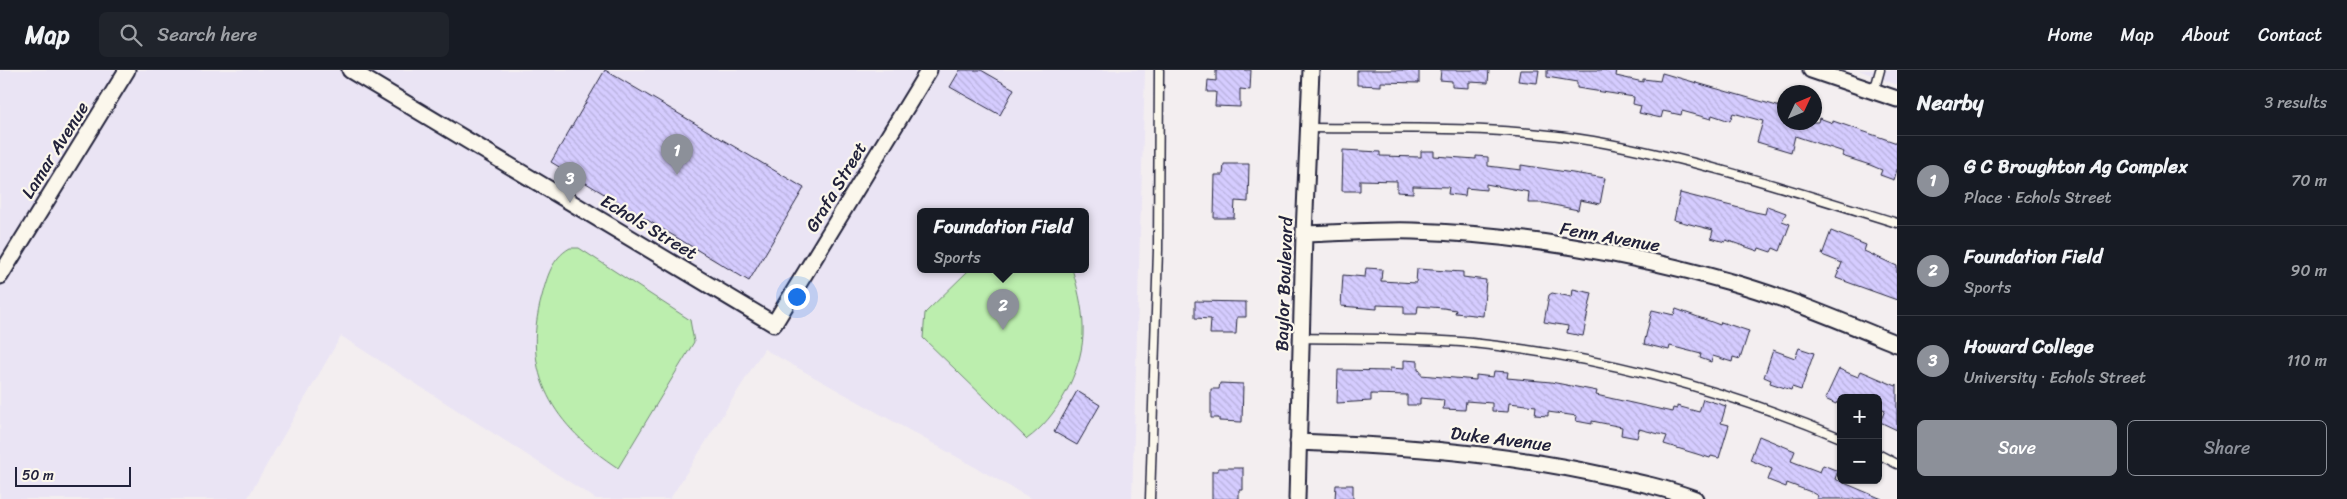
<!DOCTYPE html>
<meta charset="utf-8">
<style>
:root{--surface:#171b24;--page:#20242c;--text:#f1f3f6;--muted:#9ea1a6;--line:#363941;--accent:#8c9099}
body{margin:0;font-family:Sriracha,sans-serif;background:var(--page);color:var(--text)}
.controls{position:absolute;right:15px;bottom:15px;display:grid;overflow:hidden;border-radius:8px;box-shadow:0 1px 4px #0004}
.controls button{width:45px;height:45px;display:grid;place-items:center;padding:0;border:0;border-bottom:1px solid var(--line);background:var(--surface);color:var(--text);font:25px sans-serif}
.compass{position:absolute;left:1777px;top:15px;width:45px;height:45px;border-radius:50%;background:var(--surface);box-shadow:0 1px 4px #0004;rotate:46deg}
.scale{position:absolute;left:15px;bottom:12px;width:116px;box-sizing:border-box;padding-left:5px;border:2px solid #22223b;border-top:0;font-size:14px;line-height:18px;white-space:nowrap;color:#22223b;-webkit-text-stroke:4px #fbf7ec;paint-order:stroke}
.you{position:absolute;left:796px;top:226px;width:18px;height:18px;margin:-12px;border:4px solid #fff;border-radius:50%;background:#1a73e8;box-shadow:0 0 0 8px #1a73e833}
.badge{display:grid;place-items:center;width:32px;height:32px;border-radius:50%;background:var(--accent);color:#fff;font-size:16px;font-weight:700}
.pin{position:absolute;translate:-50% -41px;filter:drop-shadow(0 1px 2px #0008)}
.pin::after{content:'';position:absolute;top:26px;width:18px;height:15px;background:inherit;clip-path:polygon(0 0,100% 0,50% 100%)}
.popup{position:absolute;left:917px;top:138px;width:172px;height:65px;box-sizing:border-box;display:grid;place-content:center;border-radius:8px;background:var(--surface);filter:drop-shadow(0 1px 4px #0005);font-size:16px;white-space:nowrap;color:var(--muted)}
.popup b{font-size:19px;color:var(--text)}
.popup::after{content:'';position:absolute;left:50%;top:100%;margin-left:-10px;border:10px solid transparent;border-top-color:var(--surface)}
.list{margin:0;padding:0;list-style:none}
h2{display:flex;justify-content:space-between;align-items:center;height:65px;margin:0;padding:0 20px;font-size:21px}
h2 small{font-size:16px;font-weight:400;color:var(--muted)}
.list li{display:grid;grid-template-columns:32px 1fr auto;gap:15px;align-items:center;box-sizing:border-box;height:90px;padding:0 20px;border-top:1px solid var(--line)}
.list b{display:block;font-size:19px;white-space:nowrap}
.list p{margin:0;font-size:16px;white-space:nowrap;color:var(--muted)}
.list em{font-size:16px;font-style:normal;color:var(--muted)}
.actions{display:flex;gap:10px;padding:15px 20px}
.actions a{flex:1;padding:11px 0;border:1px solid var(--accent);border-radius:8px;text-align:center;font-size:18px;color:var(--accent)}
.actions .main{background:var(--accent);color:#fff}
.icon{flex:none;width:28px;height:28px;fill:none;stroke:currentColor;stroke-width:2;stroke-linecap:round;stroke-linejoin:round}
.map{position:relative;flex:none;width:1897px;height:429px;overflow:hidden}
header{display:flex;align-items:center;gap:30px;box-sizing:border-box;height:70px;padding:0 25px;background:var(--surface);border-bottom:1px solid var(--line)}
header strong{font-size:24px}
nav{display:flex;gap:28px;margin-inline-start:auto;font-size:18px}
.search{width:350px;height:45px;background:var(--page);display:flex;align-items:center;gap:12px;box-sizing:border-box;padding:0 18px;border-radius:8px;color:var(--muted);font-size:19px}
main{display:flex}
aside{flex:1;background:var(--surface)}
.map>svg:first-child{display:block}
.built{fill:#eae4f4;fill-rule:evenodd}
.park{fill:#bceeae;stroke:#6f8874}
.building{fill:url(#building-back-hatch);stroke:#22223b}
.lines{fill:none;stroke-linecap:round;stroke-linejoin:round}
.lane-casing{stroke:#22223b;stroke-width:11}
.street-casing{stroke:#22223b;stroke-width:19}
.lane{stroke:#fbf7ec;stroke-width:8}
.street{stroke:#fbf7ec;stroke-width:15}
.labels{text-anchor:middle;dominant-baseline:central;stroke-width:4.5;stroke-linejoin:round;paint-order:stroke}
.street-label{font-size:18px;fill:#22223b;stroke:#fbf7ec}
</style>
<header>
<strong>Map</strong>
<div class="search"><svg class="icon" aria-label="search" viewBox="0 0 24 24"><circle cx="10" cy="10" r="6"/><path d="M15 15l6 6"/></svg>Search here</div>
<nav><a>Home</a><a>Map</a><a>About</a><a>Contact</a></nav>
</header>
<main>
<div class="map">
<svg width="1897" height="429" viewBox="0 0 1897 429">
<defs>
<pattern id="building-back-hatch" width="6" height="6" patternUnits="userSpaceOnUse" patternTransform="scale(1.25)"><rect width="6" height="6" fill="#d5ccff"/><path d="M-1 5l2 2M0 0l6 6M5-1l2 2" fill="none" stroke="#b7afdb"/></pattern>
</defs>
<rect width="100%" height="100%" fill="#f3eef0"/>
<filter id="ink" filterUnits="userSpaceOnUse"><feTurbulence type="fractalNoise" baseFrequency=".02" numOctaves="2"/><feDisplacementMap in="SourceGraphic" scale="10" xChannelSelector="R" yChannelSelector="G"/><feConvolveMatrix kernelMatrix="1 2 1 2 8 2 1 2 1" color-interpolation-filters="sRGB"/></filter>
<g filter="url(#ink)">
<path class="built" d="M0 0H1145L1132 429H1032L764 279 670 429H596L341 266 247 429H0ZM920 141H1086V199H920Z
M1859 0H1897V15Z"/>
<path class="park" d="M570 178H579L690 250 694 272 618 398C554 356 520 304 542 226 547 207 552 188 570 178Z
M970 199H1071L1073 202C1079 223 1084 244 1083 266 1081 302 1057 348 1027 369L923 268 925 243Z"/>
<path class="building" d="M605 0 804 118 749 211 551 92Z
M960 0H981L1014 19 1000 45 950 17Z
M1216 0H1251L1250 20 1240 19V37L1215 36 1216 22H1207L1208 10 1216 11Z
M1357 0H1419V13L1381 12V16L1357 15Z
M1441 0H1489L1488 13 1469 12V18L1452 17V11L1440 10Z
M1520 0H1539L1537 13 1518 11Z
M1547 0H1617L1616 6 1643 12V9L1660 11 1662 3 1784 38V52H1818L1819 48 1833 53V51L1897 73V100L1894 110 1880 105 1882 100 1870 95 1842 86 1844 82 1795 66 1791 82 1757 72 1763 51 1733 43 1730 51 1712 45 1711 49 1682 41 1681 45 1663 41 1661 48 1639 43 1641 36 1633 34 1634 27 1577 18V12L1547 7Z
M1343 80 1380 82V86L1421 87V81H1434V86L1476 89V86L1488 87V96L1521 100V95L1605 108 1600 134 1580 130 1578 140 1544 133H1528L1529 122 1486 114V120L1466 118 1465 126 1448 124 1449 117 1413 116V123L1397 122V111L1360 110V121H1342Z
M1224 94H1249L1248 132 1235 131 1234 148H1214L1215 105H1223Z
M1680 123 1755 142 1765 144 1767 136 1786 143 1782 151 1790 154 1780 181 1773 178 1771 182 1759 178 1758 181 1726 170 1725 172 1711 168 1713 160 1674 150Z
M1831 161 1866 175 1864 181 1897 196V230L1836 208 1842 193 1822 185Z
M1366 198 1382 199 1381 211 1416 213 1417 199 1463 202V207L1486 210 1483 246 1455 243 1456 240 1443 238 1418 236 1417 244H1404V236L1377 235V239L1341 236 1343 205 1365 207Z
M1573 219 1592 223 1583 266 1567 263 1568 256 1544 252 1549 225 1552 223 1572 227Z
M1195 231 1246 232V247H1237L1236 264H1210L1211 249 1195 248Z
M1676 239 1720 255 1721 252 1749 261 1740 289 1733 287 1732 292 1713 286 1711 292 1700 288 1701 284 1670 276 1669 280 1644 274 1652 240 1674 245Z
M1799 278 1814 283 1801 320 1792 317 1791 320 1770 313 1771 310 1764 307 1773 280 1795 288Z
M1404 290 1418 291V300L1421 301V305L1476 310V305L1493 307 1494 301 1508 302 1507 308 1551 312 1597 321 1596 325 1672 342 1673 338 1677 339V336L1699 342 1703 329 1726 336 1721 353 1729 355 1719 388 1711 386 1710 388 1664 374 1667 366 1639 359 1637 368 1621 365 1622 357 1592 351V354L1576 351 1577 346 1548 342V346L1535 345 1536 336 1509 333 1508 342 1492 341V333L1466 331 1465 340 1443 339 1444 330 1420 328V335H1407V325L1371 324V331L1337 333 1338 300 1390 301V298L1404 299Z
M1839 299 1858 307 1861 301 1896 316 1897 314V360L1880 352 1885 340 1878 337V328H1841V334L1837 332 1836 334 1825 329Z
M1220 313 1243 314 1242 352 1219 351V348H1211V319H1219Z
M1077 321 1100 335 1077 375 1054 362Z
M1759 366 1795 381 1791 391 1820 402 1823 395 1838 401 1835 409 1882 429H1816L1818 426 1811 422 1787 413 1786 417 1768 410 1772 399 1750 390Z
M1218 398H1243V420H1239V429H1212V401H1218Z
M1336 415H1353V429H1335Z"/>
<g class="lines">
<g class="lane-casing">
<path id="lane" d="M1874 22 1880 0
M1309 58C1403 59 1500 55 1593 71 1696 89 1797 122 1897 153
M1301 268C1358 269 1415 268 1472 273 1598 286 1724 319 1841 368
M1878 384 1897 394
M1150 429 1158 180 1159 0"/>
</g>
<g class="street-casing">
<path id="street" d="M350 0 774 254 929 0
M1811 0 1897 29
M1304 164C1340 163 1377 160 1413 161 1515 164 1629 183 1727 211 1785 227 1841 251 1897 274
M0 206 127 0
M1298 372C1402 376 1505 383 1607 406 1637 412 1666 418 1695 429
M1297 429 1304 164 1311 0"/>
</g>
<use href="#lane" class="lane"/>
<use href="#street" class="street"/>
</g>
</g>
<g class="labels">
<g class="street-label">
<text transform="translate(55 80) rotate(-58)">Lamar Avenue</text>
<text transform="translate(836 117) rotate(-59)">Grafa Street</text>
<text transform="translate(649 157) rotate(31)">Echols Street</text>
<text transform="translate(1610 167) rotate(10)">Fenn Avenue</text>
<text transform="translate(1284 214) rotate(-88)">Baylor Boulevard</text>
<text transform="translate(1501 369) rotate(7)">Duke Avenue</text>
</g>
</g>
</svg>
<div class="controls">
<button>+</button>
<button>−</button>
</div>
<svg class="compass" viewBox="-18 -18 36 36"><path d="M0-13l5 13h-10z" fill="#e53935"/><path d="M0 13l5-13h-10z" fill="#9ea1a6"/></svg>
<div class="scale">50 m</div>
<div class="you"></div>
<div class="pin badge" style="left:677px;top:105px">1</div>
<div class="pin badge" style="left:1003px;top:260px">2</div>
<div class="popup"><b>Foundation Field</b>Sports</div>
<div class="pin badge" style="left:570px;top:133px">3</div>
</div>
<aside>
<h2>Nearby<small>3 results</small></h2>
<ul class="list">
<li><span class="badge">1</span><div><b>G C Broughton Ag Complex</b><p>Place · Echols Street</p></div><em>70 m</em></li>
<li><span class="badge">2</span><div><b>Foundation Field</b><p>Sports</p></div><em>90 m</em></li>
<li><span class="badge">3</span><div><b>Howard College</b><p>University · Echols Street</p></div><em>110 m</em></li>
</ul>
<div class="actions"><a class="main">Save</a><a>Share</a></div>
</aside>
</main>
